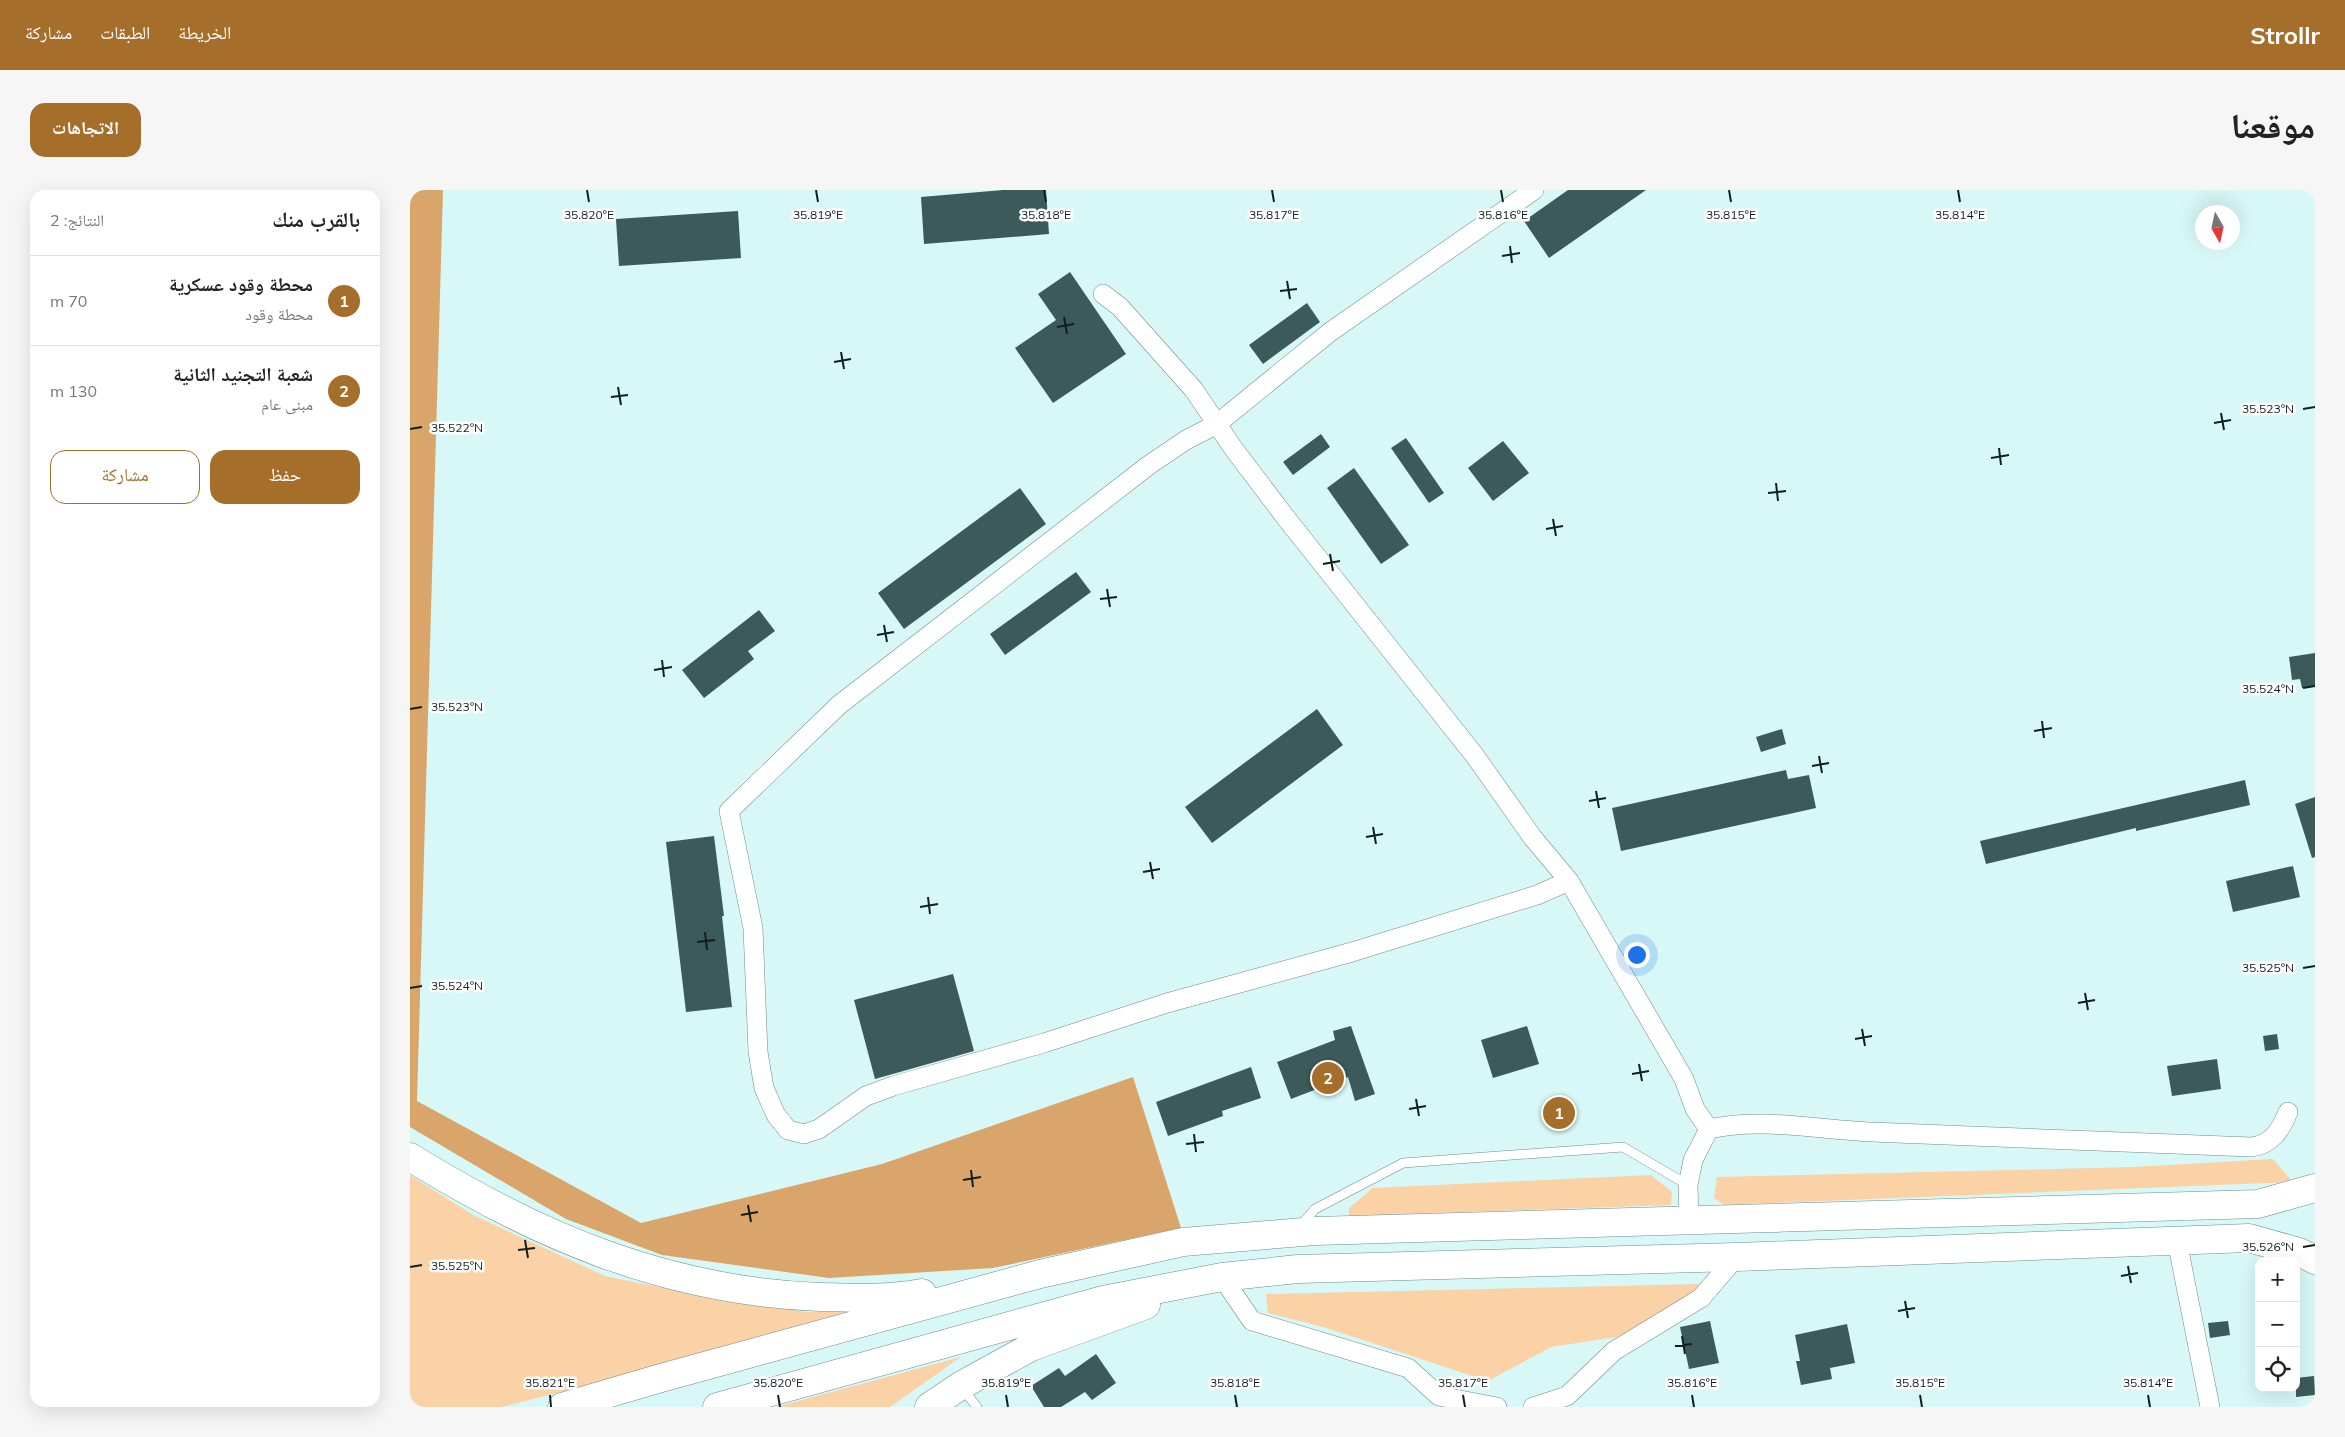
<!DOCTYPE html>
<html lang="ar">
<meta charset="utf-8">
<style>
:root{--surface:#fff;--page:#f6f6f6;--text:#222;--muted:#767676;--line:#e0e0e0;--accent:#a56e2a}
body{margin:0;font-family:Mulish,"Noto Naskh Arabic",sans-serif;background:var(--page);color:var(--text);direction:rtl}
.controls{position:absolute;right:15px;bottom:15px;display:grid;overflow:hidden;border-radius:10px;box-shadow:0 5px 20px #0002}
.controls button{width:45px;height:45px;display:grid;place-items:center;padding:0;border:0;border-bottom:1px solid var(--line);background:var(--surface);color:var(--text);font:25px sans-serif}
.compass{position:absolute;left:1785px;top:15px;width:45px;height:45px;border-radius:50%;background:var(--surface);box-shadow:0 5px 20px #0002;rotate:171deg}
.you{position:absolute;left:1226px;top:764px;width:18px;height:18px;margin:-12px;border:4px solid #fff;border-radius:50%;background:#1a73e8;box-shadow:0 0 0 8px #1a73e833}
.badge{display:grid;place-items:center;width:32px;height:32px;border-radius:50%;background:var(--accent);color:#fff;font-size:16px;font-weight:700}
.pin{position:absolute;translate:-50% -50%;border:2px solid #fff;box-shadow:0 1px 5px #0006}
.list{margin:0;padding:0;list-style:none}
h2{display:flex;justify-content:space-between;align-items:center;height:65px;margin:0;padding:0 20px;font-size:21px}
h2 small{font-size:16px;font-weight:400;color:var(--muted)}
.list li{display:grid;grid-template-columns:32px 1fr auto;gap:15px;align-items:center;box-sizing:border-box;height:90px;padding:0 20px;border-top:1px solid var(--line)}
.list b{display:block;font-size:19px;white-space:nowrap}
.list p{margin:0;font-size:16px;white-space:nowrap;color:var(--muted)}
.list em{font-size:16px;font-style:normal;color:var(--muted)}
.actions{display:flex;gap:10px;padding:15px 20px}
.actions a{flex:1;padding:11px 0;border:1px solid var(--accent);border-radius:15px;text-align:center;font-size:18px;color:var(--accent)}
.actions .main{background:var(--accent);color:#fff}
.icon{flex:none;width:28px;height:28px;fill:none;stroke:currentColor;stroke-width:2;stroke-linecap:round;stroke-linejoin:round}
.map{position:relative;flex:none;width:1905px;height:1217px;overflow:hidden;direction:ltr;border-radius:15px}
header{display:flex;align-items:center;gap:30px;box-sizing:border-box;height:70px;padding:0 25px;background:var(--accent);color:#fff}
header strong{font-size:24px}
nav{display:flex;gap:28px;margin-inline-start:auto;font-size:18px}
.intro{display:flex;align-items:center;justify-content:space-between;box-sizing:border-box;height:120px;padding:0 30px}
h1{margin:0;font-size:35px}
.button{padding:12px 22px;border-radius:15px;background:var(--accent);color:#fff;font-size:18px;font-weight:700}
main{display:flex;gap:30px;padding:0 30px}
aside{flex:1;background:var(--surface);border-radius:15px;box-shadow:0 5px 20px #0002}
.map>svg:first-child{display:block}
.green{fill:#fbd2a6}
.forest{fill:#daa56a}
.building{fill:#3d5a5a}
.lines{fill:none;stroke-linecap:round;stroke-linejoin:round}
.service-casing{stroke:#6e8c8c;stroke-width:10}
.minor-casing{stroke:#6e8c8c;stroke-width:20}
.motorway-casing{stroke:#6e8c8c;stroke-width:29}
.service{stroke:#fff;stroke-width:9}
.minor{stroke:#fff;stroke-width:19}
.motorway{stroke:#fff;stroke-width:28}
.ticks{fill:none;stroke:#121f1e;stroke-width:2}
.ticks-label{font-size:12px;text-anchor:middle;fill:#121f1e;stroke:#fefefe;stroke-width:5;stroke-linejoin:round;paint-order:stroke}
</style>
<header>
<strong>Strollr</strong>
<nav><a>الخريطة</a><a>الطبقات</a><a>مشاركة</a></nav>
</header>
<div class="intro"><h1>موقعنا</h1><a class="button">الاتجاهات</a></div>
<main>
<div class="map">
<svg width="1905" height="1217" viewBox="0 0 1905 1217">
<rect width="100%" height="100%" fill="#d7f8f7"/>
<path class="green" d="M1863 969 1883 992 1314 1015 1304 1008 1307 987 1723 977Z
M0 985 63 1025 195 1086 299 1107 396 1122 463 1121 92 1217H0Z
M1241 985 1262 1002 1261 1015 939 1026V1018L963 998Z
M1289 1094 1284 1107 1207 1147 1141 1157 1078 1191 913 1137 858 1123 856 1104Z
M551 1167 480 1217H366Z"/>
<path class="forest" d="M0 0H33L7 911 231 1033 472 974 723 887 771 1038 583 1078 419 1088 252 1065 156 1029 0 937Z"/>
<path class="building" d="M593 0H636L639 44 514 54 511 7Z
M1158 0H1236L1139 68 1114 31Z
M328 21 331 68 209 76 206 29Z
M660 82 716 164 643 213 605 158 646 130 628 104Z
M897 113 910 132 853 174 839 155Z
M911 244 920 257 883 285 873 272Z
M996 248 1034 303 1019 313 981 258Z
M1093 251 1119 283 1083 311 1058 278Z
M944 278 999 355 971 374 917 298Z
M610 298 636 334 494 439 468 403Z
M666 382 681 402 595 465 580 444Z
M349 420 365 441 338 461 344 469 294 508 272 480Z
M1905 463V496L1892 498 1890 489 1882 490 1879 467Z
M907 519 933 555 802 653 775 617Z
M1372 539 1376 554 1351 562 1346 547Z
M1376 580 1378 589 1399 585 1406 618 1211 661 1202 618Z
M1835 590 1840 615 1726 641V638L1576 674 1570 651Z
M1905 607V667L1902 668 1885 614Z
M304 646 314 726H312L322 817 276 822 256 652Z
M1883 676 1890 707 1823 722 1816 691Z
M543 784 564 861 465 889 444 810Z
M941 836 965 904 945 911 938 887 881 909 867 872 925 850 923 841Z
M1117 836 1129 874 1083 888 1071 850Z
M1867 844 1869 859 1855 861 1853 846Z
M1807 869 1811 899 1762 906 1757 876Z
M841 877 851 908 812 921 813 926 758 946 746 912Z
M1300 1131 1309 1173 1279 1179 1270 1137Z
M1818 1131 1820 1145 1800 1148 1798 1133Z
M1437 1134 1445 1173 1420 1178 1422 1189 1391 1195 1386 1171H1390L1385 1145Z
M686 1164 706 1193 682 1210 675 1202 651 1217H634L621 1196 649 1178 655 1186Z
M1904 1186 1905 1205 1886 1207V1188Z"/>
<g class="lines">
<g class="service-casing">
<path id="service" d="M890 1036 905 1019 993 973 1213 957 1278 995
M552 1198 567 1217"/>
</g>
<g class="minor-casing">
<path id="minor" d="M1124 0 920 142 807 234 776 250 739 275 429 515 319 621 343 738 348 862 354 898 366 925 378 940 394 944 409 939 456 906 483 896 634 853 757 813 942 762 1127 705 1159 691
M693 104 710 117 784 200 823 258 876 328 1065 566 1123 648 1159 691 1274 889 1285 919 1299 939
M1279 1030 1278 995 1283 970 1299 939C1352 927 1408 940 1462 942 1588 948 1714 953 1841 957 1861 955 1871 940 1878 922
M1767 1051 1800 1217
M812 1087 842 1131 998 1178 1029 1206 1087 1217
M1123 1217 1157 1206 1204 1161 1291 1108 1326 1067"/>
</g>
<g class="motorway-casing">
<path id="motorway" d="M0 967C129 1047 257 1101 410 1107 444 1108 479 1109 512 1103
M152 1217 251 1188 630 1084 773 1052 905 1041 1848 1014 1905 998
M307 1217 693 1110 812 1087 888 1079 1326 1067 1839 1048 1889 1062 1905 1070
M519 1217 550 1196 621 1157 736 1115"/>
</g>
<use href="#service" class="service"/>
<use href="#minor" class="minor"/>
<use href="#motorway" class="motorway"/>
</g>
<path class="ticks" d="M177 0 179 12M406 0 408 12M634 0 636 12M862 0 864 12M1091 0 1093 12M1319 0 1321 12M1548 0 1550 12M1100 56 1102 73M1092 66 1110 63M877 91 880 109M870 101 887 99M654 127 657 144M647 137 664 134M431 162 434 179M424 172 441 169M208 197 211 215M201 207 218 205M1893 219 1905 217M1811 223 1814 240M1804 233 1821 230M0 239 12 237M1589 258 1591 275M1581 268 1599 265M1366 293 1368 311M1358 303 1376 301M1143 329 1146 346M1136 339 1153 336M920 364 923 381M913 374 930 371M697 399 700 417M690 409 707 407M474 435 477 452M467 445 484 442M252 470 254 487M244 480 262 477M1893 498 1905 496M0 519 12 517M1632 531 1634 548M1624 541 1642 538M1409 566 1412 583M1402 576 1419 573M1186 601 1189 618M1179 611 1196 608M963 637 966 654M956 647 973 644M740 672 743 689M733 682 750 679M518 707 520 724M510 717 528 714M295 742 297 760M287 752 305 750M1893 778 1905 776M0 798 12 796M1675 803 1678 820M1668 813 1685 810M1452 839 1455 856M1445 849 1462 846M1229 874 1232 891M1222 884 1239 881M1006 909 1009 926M999 919 1016 916M784 944 786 962M776 954 794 952M561 980 563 997M553 990 571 987M338 1015 341 1032M331 1025 348 1022M115 1050 118 1068M1893 1057 1905 1055M108 1060 125 1058M1718 1076 1721 1093M0 1077 12 1075M1711 1086 1728 1083M1495 1111 1498 1128M1488 1121 1505 1118M1272 1146 1275 1164M1265 1156 1282 1154M140 1205 141 1217M368 1205 370 1217M596 1205 598 1217M825 1205 827 1217M1053 1205 1055 1217M1282 1205 1284 1217M1510 1205 1512 1217M1738 1205 1740 1217"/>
<g class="ticks-label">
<text x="179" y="29">35.820°E</text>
<text x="408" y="29">35.819°E</text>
<text x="636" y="29">35.818°E</text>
<text x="864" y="29">35.817°E</text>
<text x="1093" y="29">35.816°E</text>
<text x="1321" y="29">35.815°E</text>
<text x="1550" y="29">35.814°E</text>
<text x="1858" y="223">35.523°N</text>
<text x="47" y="242">35.522°N</text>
<text x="1858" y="503">35.524°N</text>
<text x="47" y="521">35.523°N</text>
<text x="1858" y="782">35.525°N</text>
<text x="47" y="800">35.524°N</text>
<text x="1858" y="1061">35.526°N</text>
<text x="47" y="1080">35.525°N</text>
<text x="140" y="1197">35.821°E</text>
<text x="368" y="1197">35.820°E</text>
<text x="596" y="1197">35.819°E</text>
<text x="825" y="1197">35.818°E</text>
<text x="1053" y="1197">35.817°E</text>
<text x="1282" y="1197">35.816°E</text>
<text x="1510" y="1197">35.815°E</text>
<text x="1738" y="1197">35.814°E</text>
</g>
</svg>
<div class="controls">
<button>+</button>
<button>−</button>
<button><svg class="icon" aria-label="locate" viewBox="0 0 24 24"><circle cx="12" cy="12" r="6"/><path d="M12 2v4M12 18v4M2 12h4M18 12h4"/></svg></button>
</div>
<svg class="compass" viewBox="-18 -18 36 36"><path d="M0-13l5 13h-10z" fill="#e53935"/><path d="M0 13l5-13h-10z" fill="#767676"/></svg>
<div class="you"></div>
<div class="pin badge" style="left:1149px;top:923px">1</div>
<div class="pin badge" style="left:918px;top:888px">2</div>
</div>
<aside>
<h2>بالقرب منك<small>النتائج: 2</small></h2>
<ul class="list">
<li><span class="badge">1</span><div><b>محطة وقود عسكرية</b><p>محطة وقود</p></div><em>70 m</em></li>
<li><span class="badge">2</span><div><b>شعبة التجنيد الثانية</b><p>مبنى عام</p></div><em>130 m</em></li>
</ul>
<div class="actions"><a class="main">حفظ</a><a>مشاركة</a></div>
</aside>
</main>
